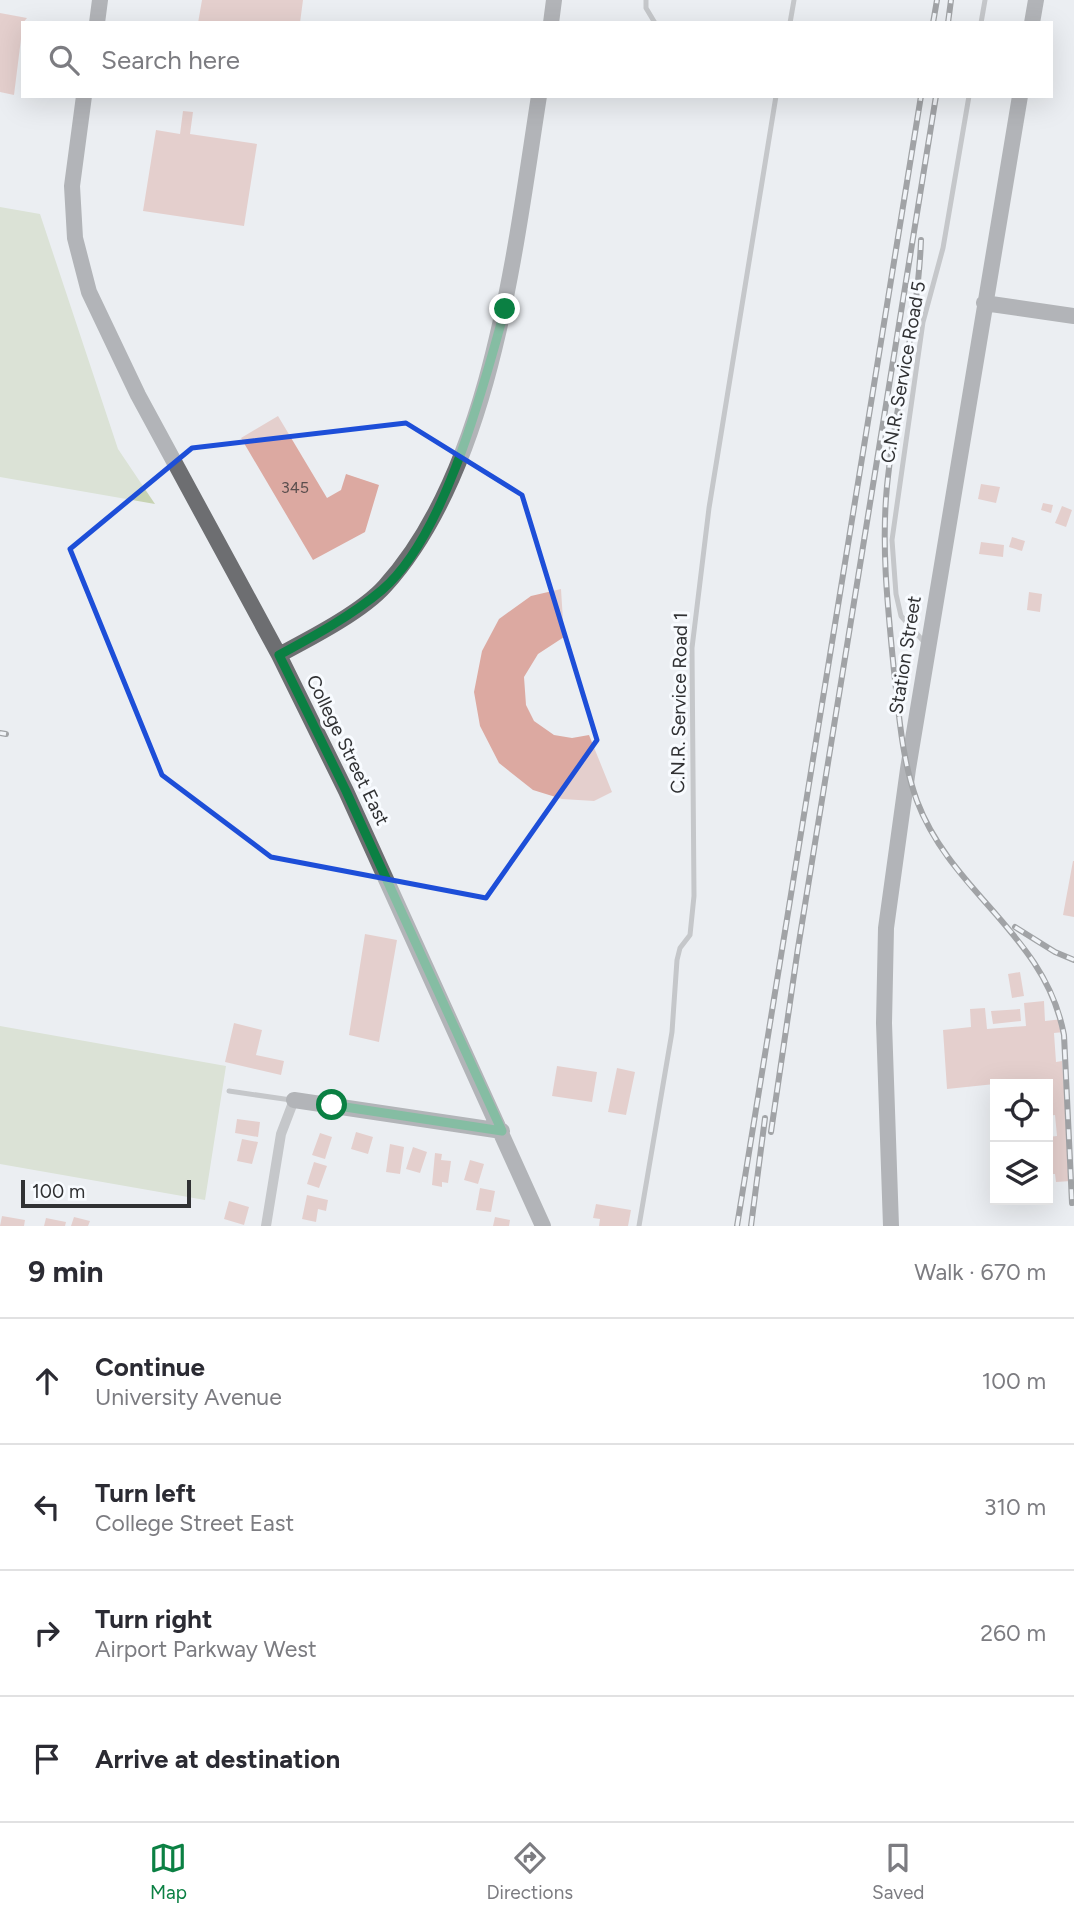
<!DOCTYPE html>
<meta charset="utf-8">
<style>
:root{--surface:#fff;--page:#f2f2f3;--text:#2b2b33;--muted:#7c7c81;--line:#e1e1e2;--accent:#0b8043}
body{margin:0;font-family:Figtree,sans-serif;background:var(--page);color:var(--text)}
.controls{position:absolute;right:21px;bottom:21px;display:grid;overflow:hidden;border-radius:0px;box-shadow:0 7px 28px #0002}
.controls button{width:63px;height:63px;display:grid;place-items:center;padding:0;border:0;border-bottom:2px solid var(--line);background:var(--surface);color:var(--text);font:35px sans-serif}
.scale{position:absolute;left:21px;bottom:18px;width:170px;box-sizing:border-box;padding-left:7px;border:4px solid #303133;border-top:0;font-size:19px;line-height:24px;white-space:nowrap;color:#303133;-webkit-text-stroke:5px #f8fbff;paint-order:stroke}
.stop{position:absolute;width:21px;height:21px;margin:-16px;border:5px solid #0b8043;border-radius:50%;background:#fff}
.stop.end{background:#0b8043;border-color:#fff;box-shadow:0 2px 7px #0008}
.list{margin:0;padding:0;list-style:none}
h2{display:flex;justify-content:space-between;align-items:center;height:91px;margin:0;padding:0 28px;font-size:30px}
h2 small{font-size:23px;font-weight:400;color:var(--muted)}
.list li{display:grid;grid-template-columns:46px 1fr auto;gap:21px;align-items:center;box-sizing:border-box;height:126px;padding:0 28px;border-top:2px solid var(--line)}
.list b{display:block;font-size:26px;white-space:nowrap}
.list p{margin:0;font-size:23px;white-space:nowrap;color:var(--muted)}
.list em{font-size:23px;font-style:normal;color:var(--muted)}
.icon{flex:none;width:38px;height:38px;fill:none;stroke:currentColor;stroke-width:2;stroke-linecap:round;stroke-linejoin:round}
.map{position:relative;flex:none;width:1074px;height:1226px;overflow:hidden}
.search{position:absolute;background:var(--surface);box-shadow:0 7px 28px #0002;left:21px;right:21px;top:21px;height:77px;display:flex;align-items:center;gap:18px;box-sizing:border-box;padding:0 24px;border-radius:0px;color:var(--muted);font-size:26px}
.sheet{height:595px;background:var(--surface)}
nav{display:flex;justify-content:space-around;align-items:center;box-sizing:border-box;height:98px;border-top:2px solid var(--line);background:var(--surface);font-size:19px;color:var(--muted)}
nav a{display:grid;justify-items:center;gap:4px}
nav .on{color:var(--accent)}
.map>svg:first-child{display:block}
.green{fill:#c7d3b3}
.building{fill:#dca9a1}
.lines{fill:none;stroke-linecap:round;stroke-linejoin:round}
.lane{stroke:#979799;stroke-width:5}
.street{stroke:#979799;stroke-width:10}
.secondary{stroke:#6d6e71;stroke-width:16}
.rail-casing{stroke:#47484a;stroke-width:6}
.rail{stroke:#f8fbff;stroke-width:3.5;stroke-dasharray:10;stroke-linecap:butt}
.route{stroke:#0b8043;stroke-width:9}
.marked{fill:none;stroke:#1d4ed8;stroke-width:5;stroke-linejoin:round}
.labels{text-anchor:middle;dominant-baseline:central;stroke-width:6;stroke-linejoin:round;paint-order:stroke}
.number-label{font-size:16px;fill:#5b4f4e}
.street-label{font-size:19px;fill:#303133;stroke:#f8fbff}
</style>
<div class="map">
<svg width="1074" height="1226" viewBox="0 0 1074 1226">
<rect width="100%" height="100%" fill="#ebeef2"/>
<path class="green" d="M0 207 40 214 118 449 155 504 0 477Z
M0 1026 226 1066 205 1200 0 1164Z"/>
<path class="building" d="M202 0H303L300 23H198Z
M0 13 27 18 23 23 14 95 0 92Z
M183 111 193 112 190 134 257 144 244 226 143 211 156 130 180 134Z
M278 416 327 498 341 490 346 474 379 485 365 532 313 560 241 438Z
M981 484 1000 487 996 503 978 499Z
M1043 503 1053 505 1051 513 1041 510Z
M1062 506 1072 510 1066 527 1055 523Z
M1012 537 1025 541 1022 551 1009 547Z
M981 542 1004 545 1003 557 979 554Z
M561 589 564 637 538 654 524 677 526 705 534 721 554 735 572 738 589 735 612 792 594 801 562 799 533 790 499 763 480 726 474 692 482 651 499 619 531 596Z
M1029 592 1042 594 1040 612 1027 610Z
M1073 861H1074V917L1063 915Z
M365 934 397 940 379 1042 349 1035Z
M1020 972 1024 996 1012 998 1008 974Z
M1044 1001 1045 1021 1063 1019 1064 1032 1054 1033 1056 1062 1062 1061 1071 1181 1056 1182 1055 1174H1048V1137L1057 1136 1055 1115 1048 1116V1084H995L947 1089 943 1030 971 1027 970 1009 985 1008 987 1029 1026 1026 1024 1003Z
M1020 1009 1021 1021 993 1024 991 1011Z
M234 1023 262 1030 256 1055 284 1061 281 1075 225 1062Z
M557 1066 597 1072 592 1102 552 1096Z
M617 1068 635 1072 626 1115 608 1112Z
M237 1119 260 1122 258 1137 235 1133Z
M356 1132 373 1137 368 1154 351 1149Z
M320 1133 332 1137 325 1159 312 1155Z
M242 1139 258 1142 252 1164 237 1161Z
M390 1144 404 1147 400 1174 386 1172Z
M413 1147 427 1152 420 1173 406 1169Z
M435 1153 442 1154 441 1160 451 1161 448 1183 442 1182V1187L432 1185Z
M470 1160 484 1164 478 1184 464 1180Z
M314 1162 327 1166 319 1188 307 1184Z
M480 1188 495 1191 491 1212 476 1210Z
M307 1195 328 1200 326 1211 318 1209 316 1222 302 1219Z
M229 1201 249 1207 244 1225 224 1219Z
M596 1204 631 1210 628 1226H599L600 1219 593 1218Z
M2 1216 25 1220 24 1226H0Z
M74 1217 90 1221 88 1226H71Z
M495 1217 510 1220 509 1226H493Z
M46 1218 66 1222 65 1226H44Z"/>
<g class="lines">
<path class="lane" d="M646 0V8L655 23
M790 23 794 0
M981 23 985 0
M925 643 901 616 896 594 892 540 923 322 943 248 969 96
M229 1091 291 1100
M639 1226 672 1032 677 960 680 948 690 935 694 896 692 648 709 508 776 96"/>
<path class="street" d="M266 1226 281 1134 294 1100"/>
<path class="secondary" d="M97 23 100 0
M551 23 554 0
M1032 23 1036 0
M84 96 72 186 75 238 89 292 138 395 279 655 346 791 543 1226
M984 303 1074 316
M279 655C309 639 362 612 385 586 492 468 515 248 539 96
M294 1100 502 1131
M891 1226 884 1023 886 928 908 769 1020 96"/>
<g class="rail-casing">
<path id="rail" d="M933 23 937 0
M948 23 951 0
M921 240C918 323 895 404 887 486 881 548 888 609 894 671 899 715 902 760 917 801 952 894 1045 934 1064 1035L1072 1203
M0 733 6 734
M1015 927 1055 952 1074 960
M771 1132 798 948 936 96
M737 1226 921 96
M751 1226 765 1118"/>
</g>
<use href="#rail" class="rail"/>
</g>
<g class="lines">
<path class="route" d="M332 1105 502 1131 346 791 279 655C314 636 351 616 382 590 445 536 483 388 505 309"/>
</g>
<path d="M0 0H1074V1226H0ZM406 423 522 495 597 740 486 898 271 857 162 775 70 549 192 448Z" fill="#ebeef2" fill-opacity=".55" fill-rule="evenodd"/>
<path class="marked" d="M406 423 522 495 597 740 486 898 271 857 162 775 70 549 192 448Z"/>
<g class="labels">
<g class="number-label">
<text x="295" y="487">345</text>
</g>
<g class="street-label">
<text transform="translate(903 372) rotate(-80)">C.N.R. Service Road 5</text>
<text transform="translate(905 655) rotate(-81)">Station Street</text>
<text transform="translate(679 703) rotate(-89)">C.N.R. Service Road 1</text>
<text transform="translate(348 750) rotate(64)">College Street East</text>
</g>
</g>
</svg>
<div class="controls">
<button><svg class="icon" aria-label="locate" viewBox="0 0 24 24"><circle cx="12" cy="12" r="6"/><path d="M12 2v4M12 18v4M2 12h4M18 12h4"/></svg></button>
<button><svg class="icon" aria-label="layers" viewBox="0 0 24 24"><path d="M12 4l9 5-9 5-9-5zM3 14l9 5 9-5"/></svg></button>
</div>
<div class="scale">100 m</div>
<div class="stop" style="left:332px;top:1105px"></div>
<div class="stop end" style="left:505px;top:309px"></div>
<div class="search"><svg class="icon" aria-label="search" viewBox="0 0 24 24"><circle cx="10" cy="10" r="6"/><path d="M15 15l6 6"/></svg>Search here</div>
</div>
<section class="sheet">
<h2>9 min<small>Walk · 670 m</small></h2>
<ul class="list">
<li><svg class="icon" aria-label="ahead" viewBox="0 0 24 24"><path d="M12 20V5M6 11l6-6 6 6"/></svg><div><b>Continue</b><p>University Avenue</p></div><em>100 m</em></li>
<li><svg class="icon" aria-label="left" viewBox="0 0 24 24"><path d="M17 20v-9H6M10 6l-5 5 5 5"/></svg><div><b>Turn left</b><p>College Street East</p></div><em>310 m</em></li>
<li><svg class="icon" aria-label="right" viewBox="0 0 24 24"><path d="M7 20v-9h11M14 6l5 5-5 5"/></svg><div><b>Turn right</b><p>Airport Parkway West</p></div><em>260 m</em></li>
<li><svg class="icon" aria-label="arrive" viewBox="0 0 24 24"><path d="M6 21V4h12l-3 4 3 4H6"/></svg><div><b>Arrive at destination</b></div></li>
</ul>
</section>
<nav>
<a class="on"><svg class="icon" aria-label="map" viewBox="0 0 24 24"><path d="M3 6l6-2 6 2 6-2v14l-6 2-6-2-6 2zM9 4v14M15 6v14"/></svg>Map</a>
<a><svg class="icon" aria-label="directions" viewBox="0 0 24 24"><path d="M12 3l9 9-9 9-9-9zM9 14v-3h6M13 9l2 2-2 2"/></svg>Directions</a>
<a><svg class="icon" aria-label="saved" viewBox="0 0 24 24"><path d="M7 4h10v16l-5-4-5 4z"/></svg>Saved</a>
</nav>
